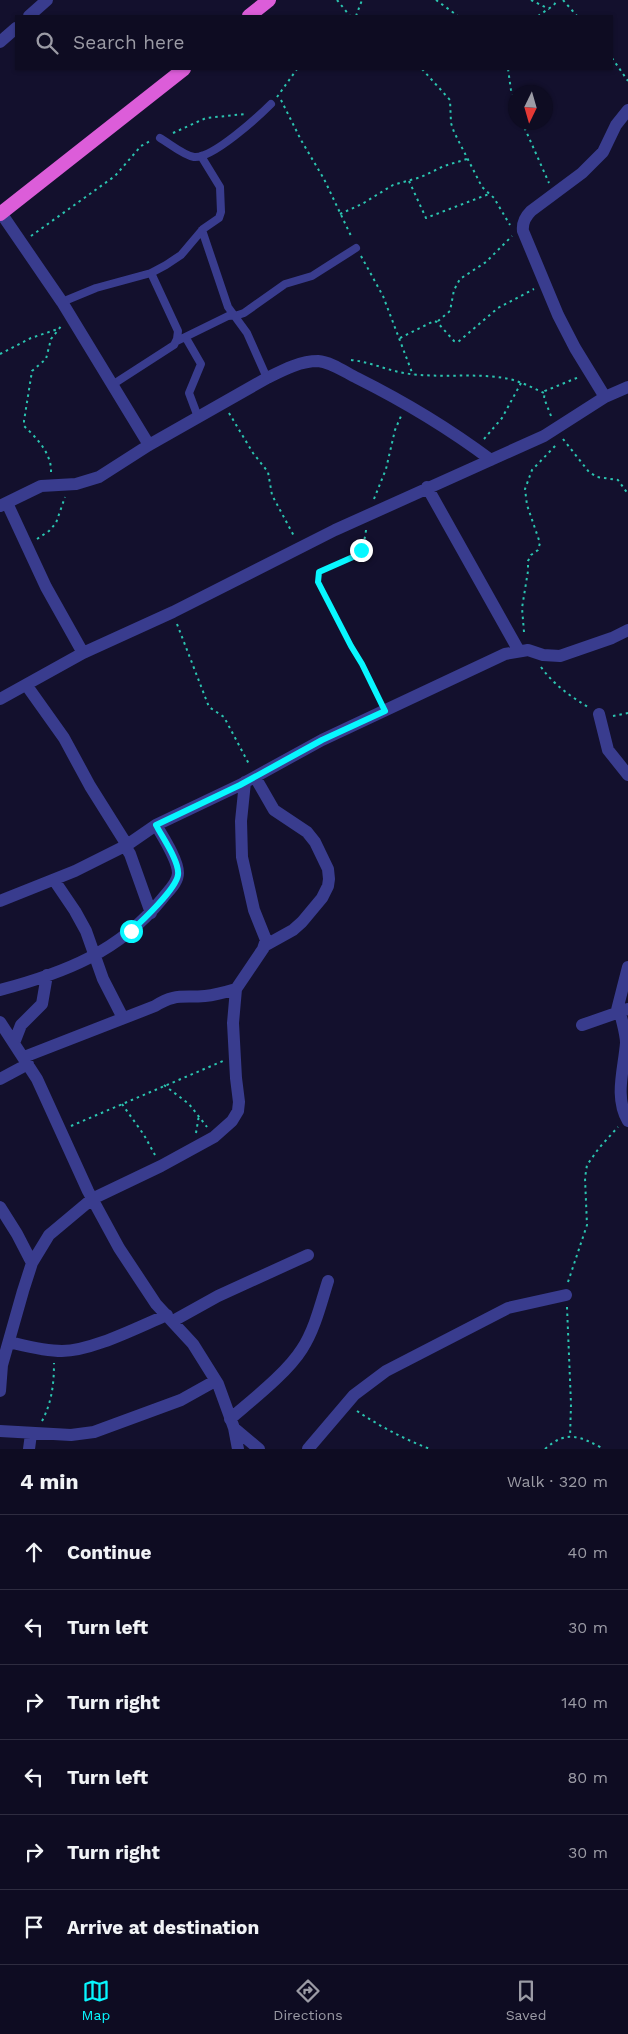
<!DOCTYPE html>
<meta charset="utf-8">
<style>
:root{--surface:#0e0c22;--page:#1c1a2f;--text:#f1f3f6;--muted:#9b9ba5;--line:#2e2c40;--accent:#08f7ff}
body{margin:0;font-family:"Work Sans",sans-serif;background:var(--page);color:var(--text)}
.compass{position:absolute;left:508px;top:85px;width:45px;height:45px;border-radius:50%;background:var(--surface);box-shadow:0 1px 4px #0004;rotate:185deg}
.stop{position:absolute;width:15px;height:15px;margin:-11px;border:4px solid #08f7ff;border-radius:50%;background:#fff}
.stop.end{background:#08f7ff;border-color:#fff;box-shadow:0 1px 5px #0008}
.list{margin:0;padding:0;list-style:none}
h2{display:flex;justify-content:space-between;align-items:center;height:65px;margin:0;padding:0 20px;font-size:21px}
h2 small{font-size:16px;font-weight:400;color:var(--muted)}
.list li{display:grid;grid-template-columns:32px 1fr auto;gap:15px;align-items:center;box-sizing:border-box;height:75px;padding:0 20px;border-top:1px solid var(--line)}
.list b{display:block;font-size:19px;white-space:nowrap}
.list em{font-size:16px;font-style:normal;color:var(--muted)}
.icon{flex:none;width:28px;height:28px;fill:none;stroke:currentColor;stroke-width:2;stroke-linecap:round;stroke-linejoin:round}
.map{position:relative;flex:none;width:628px;height:1449px;overflow:hidden}
.search{position:absolute;background:var(--surface);box-shadow:0 1px 4px #0004;left:15px;right:15px;top:15px;height:55px;display:flex;align-items:center;gap:12px;box-sizing:border-box;padding:0 18px;border-radius:0px;color:var(--muted);font-size:19px}
.sheet{height:515px;background:var(--surface)}
nav{display:flex;justify-content:space-around;align-items:center;box-sizing:border-box;height:70px;border-top:1px solid var(--line);background:var(--surface);font-size:14px;color:var(--muted)}
nav a{display:grid;justify-items:center;gap:2px}
nav .on{color:var(--accent)}
.map>svg:first-child{display:block}
.lines{fill:none;stroke-linecap:round;stroke-linejoin:round}
.path{stroke:#2bc4b0;stroke-width:2;stroke-dasharray:2.5 4;stroke-linecap:butt}
.service{stroke:#393c8e;stroke-width:8}
.minor{stroke:#393c8e;stroke-width:12}
.trunk{stroke:#dc5dd9;stroke-width:14}
.route{stroke:#08f7ff;stroke-width:6}
</style>
<div class="map">
<svg width="628" height="1449" viewBox="0 0 628 1449">
<rect width="100%" height="100%" fill="#13102d"/>
<g class="lines">
<path class="path" d="M337 0 350 16
M436 0 458 16
M531 0 549 9
M563 0 577 16
M356 16 362 0
M538 16 554 5 557 0
M612 58 628 81
M422 69 450 100 451 123 454 132 482 187 494 198 510 225
M508 69 511 90 516 103
M277 97 297 69
M281 100 301 140 324 179 352 238
M522 122 549 183
M173 133 206 118 245 114
M409 181 426 218 489 194
M340 214 362 204 393 185 421 177 444 166 467 159
M31 236 115 176 141 146 152 140
M361 256 383 296 413 375
M438 321 450 311 454 290 460 279 486 262 512 236
M400 338 434 321 437 322 454 341 458 342 498 308 534 289
M0 354 31 338 58 329
M351 360C372 362 390 372 411 374 442 378 474 373 504 378 518 380 531 387 544 393
M229 413 253 453 268 472 272 495 295 538
M551 416 544 398 545 391 579 377
M484 439 502 418 521 383
M563 439 589 472 597 477 618 480 628 494
M51 472C52 454 36 437 24 426V421L32 371 46 359 51 339 62 325
M374 499 386 469 395 430 401 416
M366 530C363 560 344 562 319 572L317 575 320 586C339 624 361 661 379 700
M37 539 49 531 56 523 65 497
M177 624 209 707 224 717 250 766
M524 632 522 608 528 571V561L531 555 538 550 540 543 527 505 525 489 532 470 557 444
M541 667C554 685 570 696 588 707
M613 716 628 713
M164 1085 189 1104 207 1127
M122 1104 144 1135 155 1155
M71 1126 223 1061
M196 1133 199 1115
M568 1282 587 1225 585 1178 587 1165 599 1148 618 1127
M567 1307 571 1404 570 1437
M357 1411C381 1427 404 1439 430 1449
M42 1421C52 1402 54 1383 54 1363
M545 1449C567 1429 581 1437 604 1449"/>
<path class="service" d="M160 138C169 143 183 155 194 157 212 159 258 117 271 104
M202 230 228 307 247 333 267 378
M62 302 96 288 151 273 166 265 181 255 203 229 219 218 221 212 220 187 201 156
M186 338 201 364 189 393 198 417
M177 341 228 316 238 315 244 313 285 284 312 276 356 248
M112 385 174 345 177 339 178 331 151 273"/>
<path class="minor" d="M29 16 47 0
M0 42 16 28
M1 213 62 302 149 445
M605 397 575 348 558 315 523 231C522 223 525 217 531 211L582 173 603 152 616 125 628 110
M427 487 519 651
M7 503 46 587 83 653
M0 506 41 486 76 484 99 477 149 445 267 378C283 370 300 361 318 361 331 362 345 372 357 378 405 402 447 427 491 460
M27 686 64 738 90 786 127 845
M0 699 83 653 173 612 335 530 544 436 605 397 628 387
M599 714 608 750 628 775
M255 777 274 810 307 832 315 842 328 869 329 879 328 886 322 898 302 922 293 930 266 945
M125 846 130 854 151 913
M54 880 75 911 86 931 103 979 123 1018
M0 901 75 871 127 845 156 825 240 785 322 740 505 654 528 650 543 655 560 656 612 638 628 630
M0 990C64 973 119 952 162 899 168 891 178 883 178 873 178 860 163 837 156 825
M620 1012C622 1022 626 1034 626 1043 624 1069 614 1097 628 1121
M616 1014 628 967
M0 1022 37 1079 88 1191 119 1248 156 1304 193 1344 218 1384 234 1428 238 1449
M582 1025 628 1009
M14 1043 21 1025 42 1004 47 975
M24 1057 155 1006C175 993 183 998 205 996 216 995 226 992 236 989
M0 1079 28 1064
M0 1207 17 1234 32 1263
M173 1321 218 1296 308 1255
M9 1342C26 1346 44 1351 62 1351 92 1351 138 1327 167 1315
M0 1391 2 1365 23 1291 32 1263 49 1235 92 1199 161 1166 214 1137 232 1121 238 1111 239 1102 236 1078 233 1023 236 989 263 949 266 940 254 910 242 857 241 821 245 782
M230 1419C252 1400 287 1373 302 1349 315 1329 321 1303 328 1281
M234 1428 259 1449
M0 1431 71 1435 94 1432 181 1400 215 1381
M29 1449 31 1434
M308 1449 354 1395 386 1371 508 1308 566 1295"/>
<path class="trunk" d="M249 16 269 0
M0 214 184 69"/>
</g>
<g class="lines">
<path class="route" d="M131 931C142 921 176 889 178 875 180 862 162 837 156 825L240 785 322 740 385 711 362 664 351 646 318 582 319 572 353 557 361 550"/>
</g>
</svg>
<svg class="compass" viewBox="-18 -18 36 36"><path d="M0-13l5 13h-10z" fill="#e53935"/><path d="M0 13l5-13h-10z" fill="#9b9ba5"/></svg>
<div class="stop" style="left:131px;top:931px"></div>
<div class="stop end" style="left:361px;top:550px"></div>
<div class="search"><svg class="icon" aria-label="search" viewBox="0 0 24 24"><circle cx="10" cy="10" r="6"/><path d="M15 15l6 6"/></svg>Search here</div>
</div>
<section class="sheet">
<h2>4 min<small>Walk · 320 m</small></h2>
<ul class="list">
<li><svg class="icon" aria-label="ahead" viewBox="0 0 24 24"><path d="M12 20V5M6 11l6-6 6 6"/></svg><div><b>Continue</b></div><em>40 m</em></li>
<li><svg class="icon" aria-label="left" viewBox="0 0 24 24"><path d="M17 20v-9H6M10 6l-5 5 5 5"/></svg><div><b>Turn left</b></div><em>30 m</em></li>
<li><svg class="icon" aria-label="right" viewBox="0 0 24 24"><path d="M7 20v-9h11M14 6l5 5-5 5"/></svg><div><b>Turn right</b></div><em>140 m</em></li>
<li><svg class="icon" aria-label="left" viewBox="0 0 24 24"><path d="M17 20v-9H6M10 6l-5 5 5 5"/></svg><div><b>Turn left</b></div><em>80 m</em></li>
<li><svg class="icon" aria-label="right" viewBox="0 0 24 24"><path d="M7 20v-9h11M14 6l5 5-5 5"/></svg><div><b>Turn right</b></div><em>30 m</em></li>
<li><svg class="icon" aria-label="arrive" viewBox="0 0 24 24"><path d="M6 21V4h12l-3 4 3 4H6"/></svg><div><b>Arrive at destination</b></div></li>
</ul>
</section>
<nav>
<a class="on"><svg class="icon" aria-label="map" viewBox="0 0 24 24"><path d="M3 6l6-2 6 2 6-2v14l-6 2-6-2-6 2zM9 4v14M15 6v14"/></svg>Map</a>
<a><svg class="icon" aria-label="directions" viewBox="0 0 24 24"><path d="M12 3l9 9-9 9-9-9zM9 14v-3h6M13 9l2 2-2 2"/></svg>Directions</a>
<a><svg class="icon" aria-label="saved" viewBox="0 0 24 24"><path d="M7 4h10v16l-5-4-5 4z"/></svg>Saved</a>
</nav>
